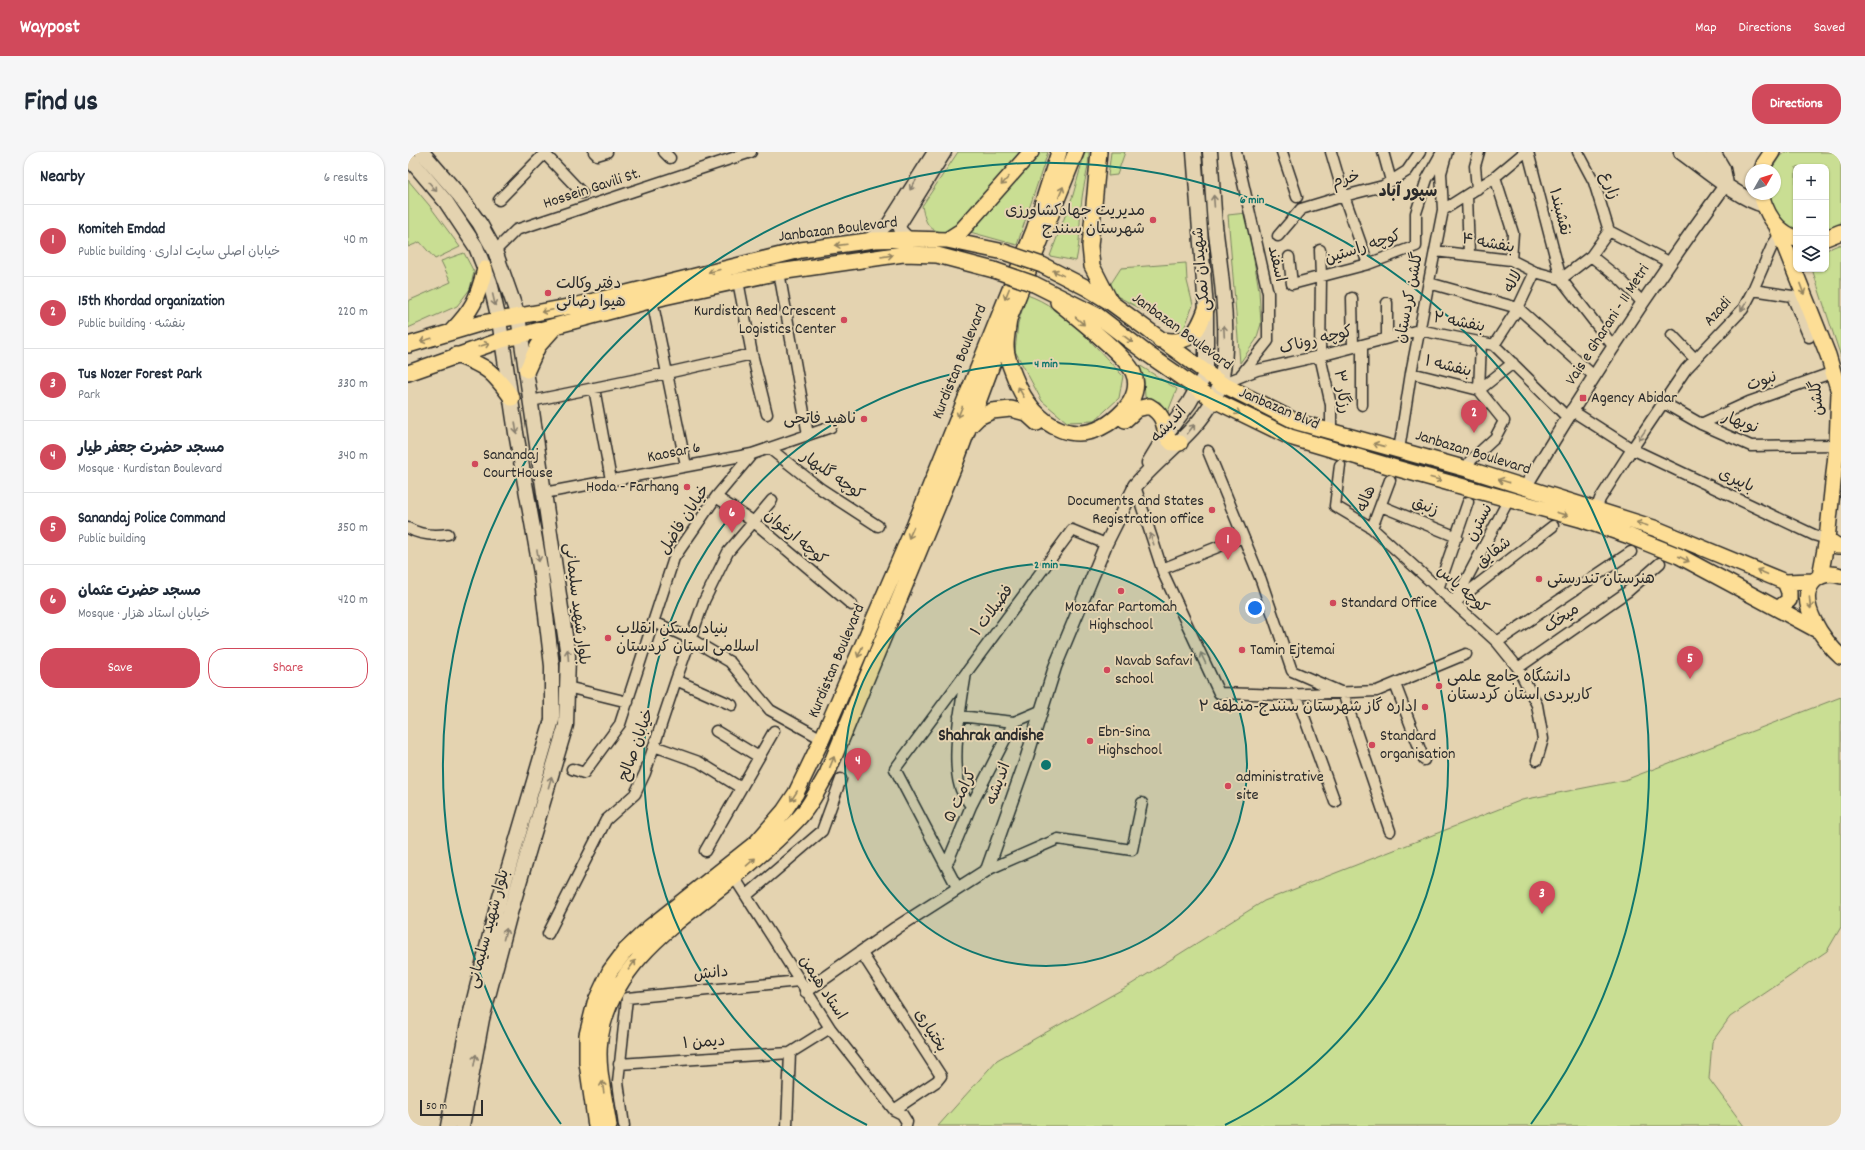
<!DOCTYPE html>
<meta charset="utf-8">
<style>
:root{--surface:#fff;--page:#f6f6f7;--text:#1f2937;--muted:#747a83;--line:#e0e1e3;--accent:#d1495b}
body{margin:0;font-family:Dekko,"Playpen Sans Arabic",sans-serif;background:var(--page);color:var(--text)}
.controls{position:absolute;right:12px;top:12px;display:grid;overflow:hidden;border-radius:8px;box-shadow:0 1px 3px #0004}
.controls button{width:36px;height:36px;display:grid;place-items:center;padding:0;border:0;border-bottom:1px solid var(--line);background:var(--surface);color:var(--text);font:20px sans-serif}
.compass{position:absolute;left:1337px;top:12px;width:36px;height:36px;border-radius:50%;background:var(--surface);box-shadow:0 1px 3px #0004;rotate:51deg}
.scale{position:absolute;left:12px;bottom:10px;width:63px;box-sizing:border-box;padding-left:4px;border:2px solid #2b2b2b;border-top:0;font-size:11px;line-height:14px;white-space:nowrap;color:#2b2b2b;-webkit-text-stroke:3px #e4d3b0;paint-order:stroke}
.you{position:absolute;left:847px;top:456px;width:14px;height:14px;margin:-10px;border:3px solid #fff;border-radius:50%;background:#1a73e8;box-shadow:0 0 0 6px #1a73e833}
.badge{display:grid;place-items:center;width:26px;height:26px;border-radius:50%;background:var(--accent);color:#fff;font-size:13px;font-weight:700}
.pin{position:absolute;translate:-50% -33px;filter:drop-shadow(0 1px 2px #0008)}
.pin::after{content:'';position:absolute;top:21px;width:14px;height:12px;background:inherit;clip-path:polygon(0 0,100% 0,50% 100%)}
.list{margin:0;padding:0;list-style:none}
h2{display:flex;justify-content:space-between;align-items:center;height:52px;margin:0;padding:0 16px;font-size:17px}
h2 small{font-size:13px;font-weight:400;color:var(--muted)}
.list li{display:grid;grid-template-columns:26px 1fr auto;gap:12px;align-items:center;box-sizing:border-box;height:72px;padding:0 16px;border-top:1px solid var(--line)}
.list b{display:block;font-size:15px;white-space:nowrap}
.list p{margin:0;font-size:13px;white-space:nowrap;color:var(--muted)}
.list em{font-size:13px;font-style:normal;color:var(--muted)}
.actions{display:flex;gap:8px;padding:12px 16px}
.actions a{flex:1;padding:9px 0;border:1px solid var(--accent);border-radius:16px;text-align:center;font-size:14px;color:var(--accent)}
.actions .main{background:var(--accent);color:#fff}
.icon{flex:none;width:22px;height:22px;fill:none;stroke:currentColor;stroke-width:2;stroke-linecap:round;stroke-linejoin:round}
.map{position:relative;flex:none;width:1433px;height:974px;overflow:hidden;border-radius:16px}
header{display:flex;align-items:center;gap:24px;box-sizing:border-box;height:56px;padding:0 20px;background:var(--accent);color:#fff}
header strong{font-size:19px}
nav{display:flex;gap:22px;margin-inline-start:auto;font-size:14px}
.intro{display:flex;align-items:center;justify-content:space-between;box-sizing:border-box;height:96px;padding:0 24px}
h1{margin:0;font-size:28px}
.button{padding:10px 18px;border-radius:16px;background:var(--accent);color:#fff;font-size:14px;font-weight:700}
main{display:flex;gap:24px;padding:0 24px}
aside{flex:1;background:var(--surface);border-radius:16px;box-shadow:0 1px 3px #0004}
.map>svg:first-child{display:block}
.green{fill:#c9de93;stroke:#7a845f}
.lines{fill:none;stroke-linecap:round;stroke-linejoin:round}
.minor-casing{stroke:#2b2b2b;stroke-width:13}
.tertiary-casing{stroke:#2b2b2b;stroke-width:15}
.secondary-casing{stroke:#2b2b2b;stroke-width:17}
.primary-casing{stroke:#2b2b2b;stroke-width:18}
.minor{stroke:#e4d3b0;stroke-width:10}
.tertiary{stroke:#e4d3b0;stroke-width:12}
.secondary{stroke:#e4d3b0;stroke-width:14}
.primary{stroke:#fdde96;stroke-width:15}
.primary-bridge-casing{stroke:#2b2b2b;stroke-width:18;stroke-linecap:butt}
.primary-bridge{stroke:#fdde96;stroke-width:15}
.oneway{stroke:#948460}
.oneway2{stroke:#887f6e}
.ring{fill:none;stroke:#0f766e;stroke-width:2}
.poi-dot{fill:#d1495b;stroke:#e4d3b0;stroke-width:1.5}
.labels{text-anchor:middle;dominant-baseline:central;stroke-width:4;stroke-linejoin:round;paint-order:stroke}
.street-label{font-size:16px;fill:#2b2b2b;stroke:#e4d3b0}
.poi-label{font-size:16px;fill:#2b2b2b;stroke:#e4d3b0;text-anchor:start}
.neighbourhood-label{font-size:17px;font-weight:bold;fill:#2b2b2b;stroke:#e4d3b0}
.centre{fill:#0f766e;stroke:#e4d3b0;stroke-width:2}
.ring-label{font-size:12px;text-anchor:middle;font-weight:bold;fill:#0f766e;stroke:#e4d3b0;stroke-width:4;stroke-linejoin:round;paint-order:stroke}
</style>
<header>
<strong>Waypost</strong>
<nav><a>Map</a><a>Directions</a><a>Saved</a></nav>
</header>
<div class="intro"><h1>Find us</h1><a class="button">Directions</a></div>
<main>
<aside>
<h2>Nearby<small>6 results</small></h2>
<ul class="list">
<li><span class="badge">1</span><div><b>Komiteh Emdad</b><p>Public building · خیابان اصلی سایت اداری</p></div><em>40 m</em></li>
<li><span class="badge">2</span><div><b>15th Khordad organization</b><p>Public building · بنفشه</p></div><em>220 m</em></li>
<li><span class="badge">3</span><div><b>Tus Nozer Forest Park</b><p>Park</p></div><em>330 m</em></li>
<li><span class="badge">4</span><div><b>مسجد حضرت جعفر طیار</b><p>Mosque · Kurdistan Boulevard</p></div><em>340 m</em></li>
<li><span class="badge">5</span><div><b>Sanandaj Police Command</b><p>Public building</p></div><em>350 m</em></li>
<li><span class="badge">6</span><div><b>مسجد حضرت عثمان</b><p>Mosque · خیابان استاد هزار</p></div><em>420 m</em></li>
</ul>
<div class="actions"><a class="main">Save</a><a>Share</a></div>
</aside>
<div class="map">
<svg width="1433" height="974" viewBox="0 0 1433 974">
<rect width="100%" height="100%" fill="#e4d3b0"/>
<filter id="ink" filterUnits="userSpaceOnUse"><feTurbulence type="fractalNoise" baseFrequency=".025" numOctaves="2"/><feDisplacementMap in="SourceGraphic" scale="8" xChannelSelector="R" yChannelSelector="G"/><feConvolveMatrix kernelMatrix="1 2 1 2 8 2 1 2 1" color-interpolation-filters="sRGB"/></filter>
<g filter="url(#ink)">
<path class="green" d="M550 0H613L558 65 541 81C521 79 518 74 514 54Z
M632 0H640L609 93 562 80Z
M677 0H681C681 16 676 30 674 46 671 67 673 88 668 109L642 104 665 43Z
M703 0H717L709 23 700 24Z
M1377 0H1433V73L1418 81V15H1388V78C1372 70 1366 58 1361 42H1367V18H1363L1372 4Z
M0 28 21 53 52 95 27 107 12 90 0 95Z
M838 61 851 138 853 172 848 188 832 211 820 63Z
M1433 92V205L1404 117H1418V98Z
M56 101 66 120 62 137 49 154 0 176V149L43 130 33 109Z
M778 111 779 129 785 153 775 180 709 144 702 133 713 116Z
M619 143C656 155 688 196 715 224L711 246 686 269 659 270 634 249 607 199 610 171Z
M731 213 769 237 759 262 752 250 740 247 737 245 736 228Z
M1433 545V775L1419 799 1322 865 1304 890 1301 927 1336 974H530L589 908 722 833 856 749 1114 648 1217 628Z"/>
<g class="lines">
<g class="minor-casing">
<path id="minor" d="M186 0 189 3 199 0
M256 0 262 6
M828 0 860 141V189L833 223
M874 0 889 45
M923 0 936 44 960 112
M975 0 983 29
M1120 0 1153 127 1205 194
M1170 0 1186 30 1201 79
M137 2 174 41
M1087 25 1105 81 1103 108
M1069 37 1067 14 1071 0
M1059 43 1061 103
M91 48 138 0
M1035 58 1087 25 1117 0
M1201 79 1261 110
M870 84 893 57 936 44 975 34 999 19 1012 0
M912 98 913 125 912 204 923 253V279
M87 99 108 78 343 0
M1027 99 1103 108 1127 120 1153 127 1183 104 1201 79
M1183 104 1213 128 1234 150
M881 105 884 132 960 112 1008 94V61L1019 27 1034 0
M371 120 400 283
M330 129 344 202 359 262
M1021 131 1110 156 1186 224
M1345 138 1384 144 1401 185
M944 146 945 195
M244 148 278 314
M1264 183 1287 207
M979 186V151
M1086 193 1159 265
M1086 193 1110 156 1127 120
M1003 221 1071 238
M814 232 849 218 912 204 1011 178 1086 193
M186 236 203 328
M1071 238 1073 190
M1071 238 1105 211
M123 249 259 221 344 202
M1256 251 1293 272 1343 294 1429 293
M954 253V193
M1163 258 1224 297 1406 383 1419 387
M1293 272 1341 250 1426 220
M361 296 413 337 470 374
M991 298 1003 221 1035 58 1033 21 1039 0
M800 299 853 428 884 519 935 541 982 679
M932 313 927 354 964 376 1089 490 1110 516 1129 553 1135 587 1129 608
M1059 317 1062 309 1087 286 1096 269 1071 238
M727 334 756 423 811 541 876 543 969 539 1058 502
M136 341 344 302 423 275
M308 345 346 370 444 453
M973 354 1049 385
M1188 358 1192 347 1224 297 1278 217 1335 157 1345 138 1364 94 1372 82
M0 376C12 383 26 384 40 382
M964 376 982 328
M754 417 835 385
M1030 437 1060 350
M1048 447 1101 347
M1046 451 1145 374
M246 470 283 487 322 510 362 558 414 587
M1089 490 1223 400
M1110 516 1219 440 1252 411
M558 521C553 552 543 606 552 635 554 642 559 648 563 654
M268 528 324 553
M987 532 1016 608
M159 535 220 550
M888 542 927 650
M551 564 606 570
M308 579 351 605
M246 594 291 610 333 636
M164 617 176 621 212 572 266 406 308 345 344 302
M297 699 366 579
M538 714 563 654 606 570 632 559
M579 718 650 687 724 698 734 651
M326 725 422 876 486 958
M550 737 487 617 664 378 698 392
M338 744 414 679 433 627
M140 782 198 668 227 642 237 621 268 528 296 449 320 400 364 348
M453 800 533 924 529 929 486 958
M211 912 382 901
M486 958 494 962 499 970 498 974
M216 974 210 930 219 846 391 829
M379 974 382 901 422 876"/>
</g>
<g class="tertiary-casing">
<path id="tertiary" d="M501 87 493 79 491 74 537 0
M459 89 480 72 526 0
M1118 336 1122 327C1183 226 1248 128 1318 32L1289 0
M398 839 488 776 579 718 617 611 647 515 698 392 727 334"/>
</g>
<g class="secondary-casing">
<path id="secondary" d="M14 0 51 43 72 72 87 99 110 164 160 504 158 573 102 761 74 867 54 974
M1273 0C1294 15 1332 48 1356 53
M1305 0 1315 17 1318 32
M0 5 38 50 68 95 82 130 91 168 108 281 133 421 144 514V568L88 759 59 876 40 974
M741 311 761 278 781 251 798 221V157L786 0
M727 334C752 304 787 282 806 247 828 208 812 117 807 73 805 49 804 24 802 0"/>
</g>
<g class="primary-casing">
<path id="primary" d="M691 0 682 94 684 114 702 149
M1354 18 1356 12 1364 0
M1353 42C1358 61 1367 79 1388 86
M1369 75 1420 203 1431 240 1429 293 1419 387 1412 424
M1418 86 1433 80
M539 88 553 79 623 0
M634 113 679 136 702 150 814 232 889 270 1059 317 1246 376 1377 430 1405 429
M626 132 690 164 741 203 806 248 882 285 991 317 1172 367 1221 384 1271 404 1411 479
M650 150C667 164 716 202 725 220 731 233 726 248 716 258 674 303 626 276 607 226 603 216 598 205 598 194 598 185 600 176 601 167L668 0
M43 180C65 157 69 148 77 117
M752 188C782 192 788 184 798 157
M0 193 74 171 170 153 393 98 466 88 501 87 539 88 596 100
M48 203C79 214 85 220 104 246
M119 218 130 194 147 175
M0 221 94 188 256 145 371 120 495 102 529 103 586 118
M717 268 729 257 741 254C763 267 752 281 764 291H772
M561 275 571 265 584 259 603 257 618 261 629 271
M1419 387 1429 394H1433
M1433 424C1424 421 1415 421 1407 428 1385 448 1417 491 1433 505
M1371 456 1381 448V440L1377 430
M188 974 179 911V883L187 851 202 819 217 799 242 775 349 690 376 659 388 641 414 587 507 372 626 78 651 0
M201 974C197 946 188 915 192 887 203 811 270 770 325 726 347 708 370 688 390 667 402 655 410 637 419 622L547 312 601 167"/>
</g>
<use href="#minor" class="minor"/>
<use href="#tertiary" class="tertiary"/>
<use href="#secondary" class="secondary"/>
<use href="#primary" class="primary"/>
<g class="primary-bridge-casing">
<path id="primary-bridge" d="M596 100 634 113
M586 118 626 132"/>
</g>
<use href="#primary-bridge" class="primary-bridge"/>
</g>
<defs><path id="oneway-shaft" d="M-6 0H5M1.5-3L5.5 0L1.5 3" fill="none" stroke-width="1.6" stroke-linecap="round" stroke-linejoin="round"/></defs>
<g class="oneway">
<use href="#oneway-shaft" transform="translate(597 29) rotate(132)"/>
<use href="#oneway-shaft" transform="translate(653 40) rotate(-68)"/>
<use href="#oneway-shaft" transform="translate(433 93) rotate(173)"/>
<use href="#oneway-shaft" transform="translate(479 104) rotate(-8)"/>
<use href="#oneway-shaft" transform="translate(306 119) rotate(166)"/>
<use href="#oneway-shaft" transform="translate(650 121) rotate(-154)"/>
<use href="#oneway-shaft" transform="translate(1394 137) rotate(69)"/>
<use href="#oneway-shaft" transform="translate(599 142) rotate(112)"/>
<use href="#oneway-shaft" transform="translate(139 159) rotate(168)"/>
<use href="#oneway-shaft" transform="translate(672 169) rotate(41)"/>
<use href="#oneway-shaft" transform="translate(720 187) rotate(37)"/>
<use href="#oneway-shaft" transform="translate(18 188) rotate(163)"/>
<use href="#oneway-shaft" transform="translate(76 193) rotate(-17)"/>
<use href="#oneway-shaft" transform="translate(613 240) rotate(-119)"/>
<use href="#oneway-shaft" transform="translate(827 259) rotate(28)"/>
<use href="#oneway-shaft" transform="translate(552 260) rotate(112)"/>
<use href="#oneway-shaft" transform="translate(971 293) rotate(-165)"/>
<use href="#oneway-shaft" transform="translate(1028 327) rotate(15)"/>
<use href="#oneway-shaft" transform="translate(1096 329) rotate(-162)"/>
<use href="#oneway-shaft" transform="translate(1154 362) rotate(16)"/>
<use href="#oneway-shaft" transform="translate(1234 372) rotate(-162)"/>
<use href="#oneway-shaft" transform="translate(503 381) rotate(114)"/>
<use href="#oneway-shaft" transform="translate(1276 407) rotate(27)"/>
<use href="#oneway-shaft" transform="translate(1354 420) rotate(-157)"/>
<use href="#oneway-shaft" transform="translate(1402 451) rotate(84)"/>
<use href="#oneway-shaft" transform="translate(452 500) rotate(113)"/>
<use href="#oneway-shaft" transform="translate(424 610) rotate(-68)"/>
<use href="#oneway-shaft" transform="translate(386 644) rotate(123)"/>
<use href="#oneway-shaft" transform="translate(343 710) rotate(-41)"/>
<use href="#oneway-shaft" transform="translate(224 813) rotate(-53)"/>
<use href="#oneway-shaft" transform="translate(195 935) rotate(-98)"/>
</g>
<g class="oneway2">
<use href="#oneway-shaft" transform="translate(505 33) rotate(122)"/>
<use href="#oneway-shaft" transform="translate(25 35) rotate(50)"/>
<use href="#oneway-shaft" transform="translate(806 49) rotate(-94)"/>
<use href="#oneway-shaft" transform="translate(86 148) rotate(77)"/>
<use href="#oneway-shaft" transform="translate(1336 154) rotate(124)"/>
<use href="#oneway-shaft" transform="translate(816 179) rotate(-93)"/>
<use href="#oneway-shaft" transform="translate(108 276) rotate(82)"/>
<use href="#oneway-shaft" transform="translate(783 277) rotate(-52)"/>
<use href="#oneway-shaft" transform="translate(1234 283) rotate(125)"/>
<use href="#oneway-shaft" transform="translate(744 387) rotate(-108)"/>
<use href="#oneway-shaft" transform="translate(130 404) rotate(80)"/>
<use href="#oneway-shaft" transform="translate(160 503) rotate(-95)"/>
<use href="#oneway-shaft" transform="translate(795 506) rotate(-115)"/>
<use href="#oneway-shaft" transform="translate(142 630) rotate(-74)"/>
<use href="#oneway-shaft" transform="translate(97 782) rotate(-75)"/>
<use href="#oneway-shaft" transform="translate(67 908) rotate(-79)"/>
</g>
</g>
<circle cx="638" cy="613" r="201" fill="#0f766e" fill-opacity=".12"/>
<g class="ring">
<circle cx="638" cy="613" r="201"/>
<path d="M459 973A402 402 0 1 1 817 973"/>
<path d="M153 972A603 603 0 1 1 1123 972"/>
</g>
<g class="poi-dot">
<circle cx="745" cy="68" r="4"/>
<circle cx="140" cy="141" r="4"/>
<circle cx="436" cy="168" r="4"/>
<rect x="1171" y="242" width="8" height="8" rx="2"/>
<circle cx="456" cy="267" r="4"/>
<circle cx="67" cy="312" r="4"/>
<circle cx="279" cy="335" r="4"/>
<circle cx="804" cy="358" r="4"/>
<circle cx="1131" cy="427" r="4"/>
<circle cx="713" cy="439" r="4"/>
<circle cx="925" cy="451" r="4"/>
<circle cx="200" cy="486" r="4"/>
<circle cx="834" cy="498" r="4"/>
<circle cx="699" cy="518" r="4"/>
<circle cx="1031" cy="534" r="4"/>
<circle cx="1017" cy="555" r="4"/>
<circle cx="682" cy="589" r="4"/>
<circle cx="964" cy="593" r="4"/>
<circle cx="820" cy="634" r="4"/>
</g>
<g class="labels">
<g class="street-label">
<text transform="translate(938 28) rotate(-15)">خرم</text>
<text transform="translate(1201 34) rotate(70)">زارع</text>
<text transform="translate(184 37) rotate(-18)">Hossein Gavili St.</text>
<text transform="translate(1151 60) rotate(76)">نقشبند۱</text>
<text transform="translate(430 78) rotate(-7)">Janbazan Boulevard</text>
<text transform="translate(1080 92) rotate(10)">بنفشه ۴</text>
<text transform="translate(955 96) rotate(-18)">کوچه راستین</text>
<text transform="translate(868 112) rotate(77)">اسفند</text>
<text transform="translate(794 117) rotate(-95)">شهیدان نمکی</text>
<text transform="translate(1106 130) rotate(-62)">لاله</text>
<text transform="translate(1002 146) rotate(-79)">گلشن کردستان</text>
<text transform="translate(1310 160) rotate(-48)">Azadi</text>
<text transform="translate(1051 171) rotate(11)">بنفشه ۲</text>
<text transform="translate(1200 173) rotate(-57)">Vais e Gharani - 11 Metri</text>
<text transform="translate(774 180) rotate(36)">Janbazan Boulevard</text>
<text transform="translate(908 189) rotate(-14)">کوچه روناک</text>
<text transform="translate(552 210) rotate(-68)">Kurdistan Boulevard</text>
<text transform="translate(1040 215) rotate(14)">بنفشه ۱</text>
<text transform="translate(1354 230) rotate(-20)">نبوت</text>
<text transform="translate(933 240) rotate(82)">رزگار ۳</text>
<text transform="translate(1410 246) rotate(-95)">گلشن</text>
<text transform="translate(871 257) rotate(23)">Janbazan Blvd</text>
<text transform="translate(1332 271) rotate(20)">نوبهار</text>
<text transform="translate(761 273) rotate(-46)">اندیشه</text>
<text transform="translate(266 301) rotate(-11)">Kaosar 6</text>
<text transform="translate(1065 301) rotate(17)">Janbazan Boulevard</text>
<text transform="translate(424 324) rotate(35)">کوچه گلبهار</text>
<text transform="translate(1328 329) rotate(25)">باپیری</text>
<text transform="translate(959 347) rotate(-69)">هاله</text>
<text transform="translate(1017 355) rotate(22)">زنبق</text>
<text transform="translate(277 368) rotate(-57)">خیابان فاضل</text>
<text transform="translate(1072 371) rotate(-62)">نسترن</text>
<text transform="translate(387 386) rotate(40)">کوچه ارغوان</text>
<text transform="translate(1086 401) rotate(-38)">شقایق</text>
<text transform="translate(1054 438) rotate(42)">کوچه یاس</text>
<text transform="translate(168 452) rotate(83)">بلوار شهید سلیمانی</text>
<text transform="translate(585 459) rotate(-53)">فضیلات ۱</text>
<text transform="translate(1154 467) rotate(-35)">میخک</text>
<text transform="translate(429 509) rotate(-67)">Kurdistan Boulevard</text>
<text transform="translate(229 593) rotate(-70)">خیابان صالح</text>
<text transform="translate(591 632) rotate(-70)">اندیشه</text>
<text transform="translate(553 644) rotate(-65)">کرامت ۵</text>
<text transform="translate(81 777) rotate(-75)">بلوار شهید سلیمانی</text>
<text transform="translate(303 822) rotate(-6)">دانش</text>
<text transform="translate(414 836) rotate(57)">استاد هیمن</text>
<text transform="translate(522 879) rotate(58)">بختیاری</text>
<text transform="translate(296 891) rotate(-4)">دیمن ۱</text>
</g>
<g class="poi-label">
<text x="737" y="59" text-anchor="end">مدیریت جهادکشاورزی<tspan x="737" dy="18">شهرستان سنندج</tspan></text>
<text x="148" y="132">دفتر وکالت<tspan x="148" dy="18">هیوا رضائی</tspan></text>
<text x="428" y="159" text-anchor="end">Kurdistan Red Crescent<tspan x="428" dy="18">Logistics Center</tspan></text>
<text x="1183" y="246">Agency Abidar</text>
<text x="448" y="267" text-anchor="end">ناهید فاتحی</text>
<text x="75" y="303">Sanandaj<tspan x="75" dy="18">CourtHouse</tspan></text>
<text x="271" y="335" text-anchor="end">Hoda - Farhang</text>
<text x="796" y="349" text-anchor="end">Documents and States<tspan x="796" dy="18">Registration office</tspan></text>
<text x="1139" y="427">هنرستان تندرستی</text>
<text x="933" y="451">Standard Office</text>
<text x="713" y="455" text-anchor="middle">Mozafar Partomah<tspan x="713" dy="18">Highschool</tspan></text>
<text x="208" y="477">بنیاد مسکن انقلاب<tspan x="208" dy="18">اسلامی استان کردستان</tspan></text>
<text x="842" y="498">Tamin Ejtemai</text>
<text x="707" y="509">Navab Safavi<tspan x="707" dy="18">school</tspan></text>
<text x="1039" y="525">دانشگاه جامع علمی<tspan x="1039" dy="18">کاربردی استان کردستان</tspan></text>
<text x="1009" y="555" text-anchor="end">اداره گاز شهرستان سنندج-منطقه ۲</text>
<text x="690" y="580">Ebn-Sina<tspan x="690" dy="18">Highschool</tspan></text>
<text x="972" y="584">Standard<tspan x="972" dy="18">organisation</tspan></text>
<text x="828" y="625">administrative<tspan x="828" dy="18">site</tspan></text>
</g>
<g class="neighbourhood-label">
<text x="1000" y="41">سپور آباد</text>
<text x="583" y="585">Shahrak andishe</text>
</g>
</g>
<circle cx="638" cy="613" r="6" class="centre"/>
<g class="ring-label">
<text x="844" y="51">6 min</text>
<text x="638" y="215">4 min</text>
<text x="638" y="416">2 min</text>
</g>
</svg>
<div class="controls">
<button>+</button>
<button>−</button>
<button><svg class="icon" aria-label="layers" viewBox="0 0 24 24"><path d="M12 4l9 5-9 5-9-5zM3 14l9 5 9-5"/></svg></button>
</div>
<svg class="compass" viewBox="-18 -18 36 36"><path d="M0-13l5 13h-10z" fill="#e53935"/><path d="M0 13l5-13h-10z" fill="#747a83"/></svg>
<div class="scale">50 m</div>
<div class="you"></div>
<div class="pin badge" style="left:820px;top:408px">1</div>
<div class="pin badge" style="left:1066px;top:281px">2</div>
<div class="pin badge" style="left:1134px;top:762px">3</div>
<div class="pin badge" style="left:450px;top:629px">4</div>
<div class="pin badge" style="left:1282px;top:527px">5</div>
<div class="pin badge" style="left:324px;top:381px">6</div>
</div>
</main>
